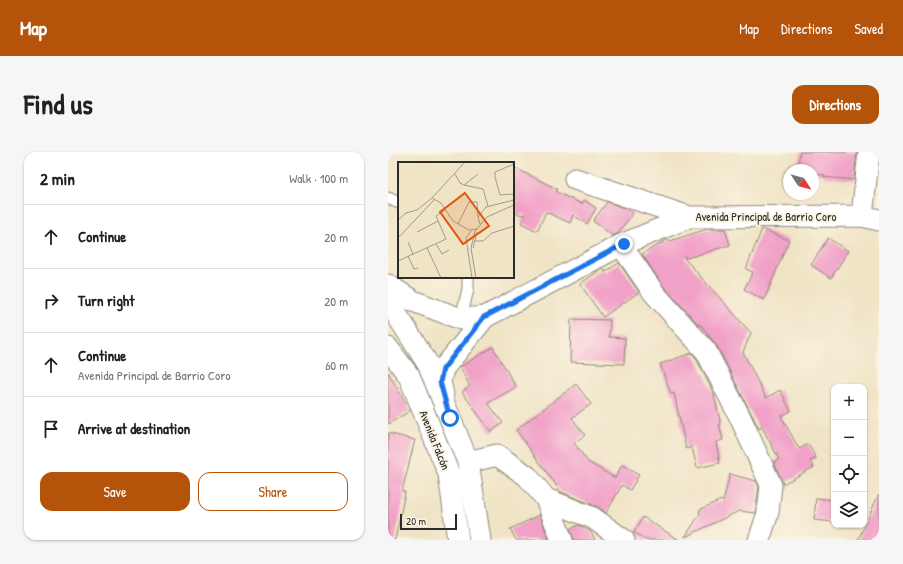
<!DOCTYPE html>
<meta charset="utf-8">
<style>
:root{--surface:#fff;--page:#f6f6f6;--text:#202124;--muted:#757577;--line:#e0e0e0;--accent:#b45309}
body{margin:0;font-family:"Patrick Hand",sans-serif;background:var(--page);color:var(--text)}
.controls{position:absolute;right:12px;bottom:12px;display:grid;overflow:hidden;border-radius:8px;box-shadow:0 1px 3px #0004}
.controls button{width:36px;height:36px;display:grid;place-items:center;padding:0;border:0;border-bottom:1px solid var(--line);background:var(--surface);color:var(--text);font:20px sans-serif}
.compass{position:absolute;left:395px;top:12px;width:36px;height:36px;border-radius:50%;background:var(--surface);box-shadow:0 1px 3px #0004;rotate:126deg}
.scale{position:absolute;left:12px;bottom:10px;width:57px;box-sizing:border-box;padding-left:4px;border:2px solid #2b2b2b;border-top:0;font-size:11px;line-height:14px;white-space:nowrap;color:#2b2b2b;-webkit-text-stroke:3px #fcf5e5;paint-order:stroke}
.stop{position:absolute;width:12px;height:12px;margin:-9px;border:3px solid #1a73e8;border-radius:50%;background:#fff}
.stop.end{background:#1a73e8;border-color:#fff;box-shadow:0 1px 4px #0008}
.list{margin:0;padding:0;list-style:none}
h2{display:flex;justify-content:space-between;align-items:center;height:52px;margin:0;padding:0 16px;font-size:17px}
h2 small{font-size:13px;font-weight:400;color:var(--muted)}
.list li{display:grid;grid-template-columns:26px 1fr auto;gap:12px;align-items:center;box-sizing:border-box;height:64px;padding:0 16px;border-top:1px solid var(--line)}
.list b{display:block;font-size:15px;white-space:nowrap}
.list p{margin:0;font-size:13px;white-space:nowrap;color:var(--muted)}
.list em{font-size:13px;font-style:normal;color:var(--muted)}
.actions{display:flex;gap:8px;padding:12px 16px}
.actions a{flex:1;padding:9px 0;border:1px solid var(--accent);border-radius:12px;text-align:center;font-size:14px;color:var(--accent)}
.actions .main{background:var(--accent);color:#fff}
.icon{flex:none;width:22px;height:22px;fill:none;stroke:currentColor;stroke-width:2;stroke-linecap:round;stroke-linejoin:round}
.map{position:relative;flex:none;width:491px;height:388px;overflow:hidden;border-radius:12px}
header{display:flex;align-items:center;gap:24px;box-sizing:border-box;height:56px;padding:0 20px;background:var(--accent);color:#fff}
header strong{font-size:19px}
nav{display:flex;gap:22px;margin-inline-start:auto;font-size:14px}
.intro{display:flex;align-items:center;justify-content:space-between;box-sizing:border-box;height:96px;padding:0 24px}
h1{margin:0;font-size:28px}
.button{padding:10px 18px;border-radius:12px;background:var(--accent);color:#fff;font-size:14px;font-weight:700}
main{display:flex;gap:24px;padding:0 24px}
aside{flex:1;background:var(--surface);border-radius:12px;box-shadow:0 1px 3px #0004}
.map>svg:first-child{display:block}
.building{fill:#f1a0c8}
.lines{fill:none;stroke-linecap:round;stroke-linejoin:round}
.service-casing{stroke:#8e8878;stroke-width:13}
.minor-casing{stroke:#8e8878;stroke-width:23}
.service{stroke:#fff;stroke-width:11}
.minor{stroke:#fff;stroke-width:21}
.route{stroke:#1a73e8;stroke-width:5}
.labels{text-anchor:middle;dominant-baseline:central;stroke-width:4;stroke-linejoin:round;paint-order:stroke}
.street-label{font-size:12px;fill:#2b2b2b;stroke:#fcf5e5}
.inset-road{fill:none;stroke:#a19a88;stroke-width:1}
.view{fill:#df570e;fill-opacity:0.15;stroke:#df570e;stroke-width:2}
.inset-edge{fill:none;stroke:#2b2b2b;stroke-width:2}
</style>
<header>
<strong>Map</strong>
<nav><a>Map</a><a>Directions</a><a>Saved</a></nav>
</header>
<div class="intro"><h1>Find us</h1><a class="button">Directions</a></div>
<main>
<aside>
<h2>2 min<small>Walk · 100 m</small></h2>
<ul class="list">
<li><svg class="icon" aria-label="ahead" viewBox="0 0 24 24"><path d="M12 20V5M6 11l6-6 6 6"/></svg><div><b>Continue</b></div><em>20 m</em></li>
<li><svg class="icon" aria-label="right" viewBox="0 0 24 24"><path d="M7 20v-9h11M14 6l5 5-5 5"/></svg><div><b>Turn right</b></div><em>20 m</em></li>
<li><svg class="icon" aria-label="ahead" viewBox="0 0 24 24"><path d="M12 20V5M6 11l6-6 6 6"/></svg><div><b>Continue</b><p>Avenida Principal de Barrio Coro</p></div><em>60 m</em></li>
<li><svg class="icon" aria-label="arrive" viewBox="0 0 24 24"><path d="M6 21V4h12l-3 4 3 4H6"/></svg><div><b>Arrive at destination</b></div></li>
</ul>
<div class="actions"><a class="main">Save</a><a>Share</a></div>
</aside>
<div class="map">
<svg width="491" height="388" viewBox="0 0 491 388">
<rect width="100%" height="100%" fill="#fcf5e5"/>
<filter id="ink" filterUnits="userSpaceOnUse"><feTurbulence type="fractalNoise" baseFrequency=".025" numOctaves="2"/><feDisplacementMap in="SourceGraphic" scale="8" xChannelSelector="R" yChannelSelector="G"/><feConvolveMatrix kernelMatrix="1 2 1 2 8 2 1 2 1" color-interpolation-filters="sRGB"/></filter>
<filter id="wash" filterUnits="userSpaceOnUse"><feTurbulence type="fractalNoise" baseFrequency=".012" numOctaves="4" result="noise"/><feDisplacementMap in="SourceGraphic" scale="16" xChannelSelector="R" yChannelSelector="G"/><feGaussianBlur stdDeviation="0.9" result="paint"/><feColorMatrix in="noise" values="0 0 0 0 0 0 0 0 0 0 0 0 0 0 0 0 0 1.4 0 .05"/><feComposite in="paint" operator="in"/></filter>
<g filter="url(#wash)">
<rect width="100%" height="100%" fill="#f0e4c6"/>
<g id="blocks">
<path class="building" d="M412 0H469L466 28 436 25V23L425 22V18H409Z
M125 15 169 37 168 40 194 52 196 48 208 56 199 72 185 63 182 71 158 60 149 79 133 71 137 63 125 61Z
M219 50 239 57 245 61 230 81 225 84 205 69Z
M319 77H337L342 93 299 106 296 104 297 107 363 181 355 200 378 246 392 238 403 259 393 264 411 297 420 292 428 306 422 309 426 315 395 332 386 310 391 307 374 275 371 277 329 194 313 173H311L275 134 254 102 280 87 282 89Z
M374 77 401 88 376 148 356 137 365 120 358 117Z
M440 86 460 99 443 126 423 113Z
M231 111 251 140 215 165 192 132 212 118 215 116 217 120Z
M183 167 222 168 221 185 237 186 236 212 182 210Z
M105 195 128 235 100 251 115 271 103 280 74 240 82 234 72 215Z
M304 201 308 206 326 242 333 273H331L335 288 328 290 332 311 309 316 304 295 298 297 286 241 283 242 272 212Z
M0 220 22 259 0 272Z
M188 232 203 252 184 266 197 283 186 291 200 310 227 326 234 313 251 323 242 338 234 333 218 361 210 355 173 340 128 278Z
M0 281 27 288 14 339 17 340 7 388H0Z
M342 322 368 329 371 335 367 361 351 359 297 385 312 362 311 358 333 348 335 350Z
M491 342V388H470Z
M428 346 446 348V370L426 368Z
M152 363 161 388H128L122 377Z
M255 365 291 388H258L246 380Z
M191 373 203 380 207 388H186L182 377Z"/>
</g>
</g>
<g filter="url(#ink)">
<use href="#blocks" fill-opacity="0" stroke="#8e8878" stroke-width="1"/>
<g class="lines">
<g class="service-casing">
<path id="service" d="M0 46 11 51
M73 167 80 137V125"/>
</g>
<g class="minor-casing">
<path id="minor" d="M187 27 301 65
M474 64 481 0
M233 93 266 141 318 199 352 265 383 333 380 361 371 388
M0 133 25 149 73 167 97 165 233 93 301 65 474 64 491 68
M0 149 40 212 80 310 92 388
M0 196 21 224 61 322 70 388
M55 242 52 230 55 217 97 165
M80 310 109 303 139 324 158 347 174 388
M158 347 205 366 236 388"/>
</g>
<use href="#service" class="service"/>
<use href="#minor" class="minor"/>
</g>
</g>
<g class="lines" filter="url(#ink)">
<path class="route" d="M62 266 52 230 55 217 96 165 236 92"/>
</g>
<g class="labels">
<g class="street-label">
<text x="378" y="64">Avenida Principal de Barrio Coro</text>
<text transform="translate(47 288) rotate(68)">Avenida Falcón</text>
</g>
</g>
<g transform="translate(10 10)">
<rect width="116" height="116" fill="#f0e4c6"/>
<path class="inset-road" d="M116 2 97 10V15L102 33 116 32M57 12 62 21 66 23M80 12 66 23 85 27 90 44M34 36 43 41 55 59 71 68 79 67M0 58 8 51 19 48 34 36 67 0M60 62 71 40H79L80 55M82 62 80 55 88 45 116 38M73 69 68 76 74 116M19 70 40 59M0 76 36 38M76 79H85L94 71 116 64M10 80 15 92M38 82 44 92 51 88M29 86 43 116M75 86 79 70M10 94 16 107 20 106M0 99 48 77 38 54 47 48M78 116 73 86 77 69 89 55 116 43"/>
<path class="view" d="M67 31 91 64 65 82 42 50Z"/>
<rect width="116" height="116" class="inset-edge"/>
</g>
</svg>
<div class="controls">
<button>+</button>
<button>−</button>
<button><svg class="icon" aria-label="locate" viewBox="0 0 24 24"><circle cx="12" cy="12" r="6"/><path d="M12 2v4M12 18v4M2 12h4M18 12h4"/></svg></button>
<button><svg class="icon" aria-label="layers" viewBox="0 0 24 24"><path d="M12 4l9 5-9 5-9-5zM3 14l9 5 9-5"/></svg></button>
</div>
<svg class="compass" viewBox="-18 -18 36 36"><path d="M0-13l5 13h-10z" fill="#e53935"/><path d="M0 13l5-13h-10z" fill="#757577"/></svg>
<div class="scale">20 m</div>
<div class="stop" style="left:62px;top:266px"></div>
<div class="stop end" style="left:236px;top:92px"></div>
</div>
</main>
